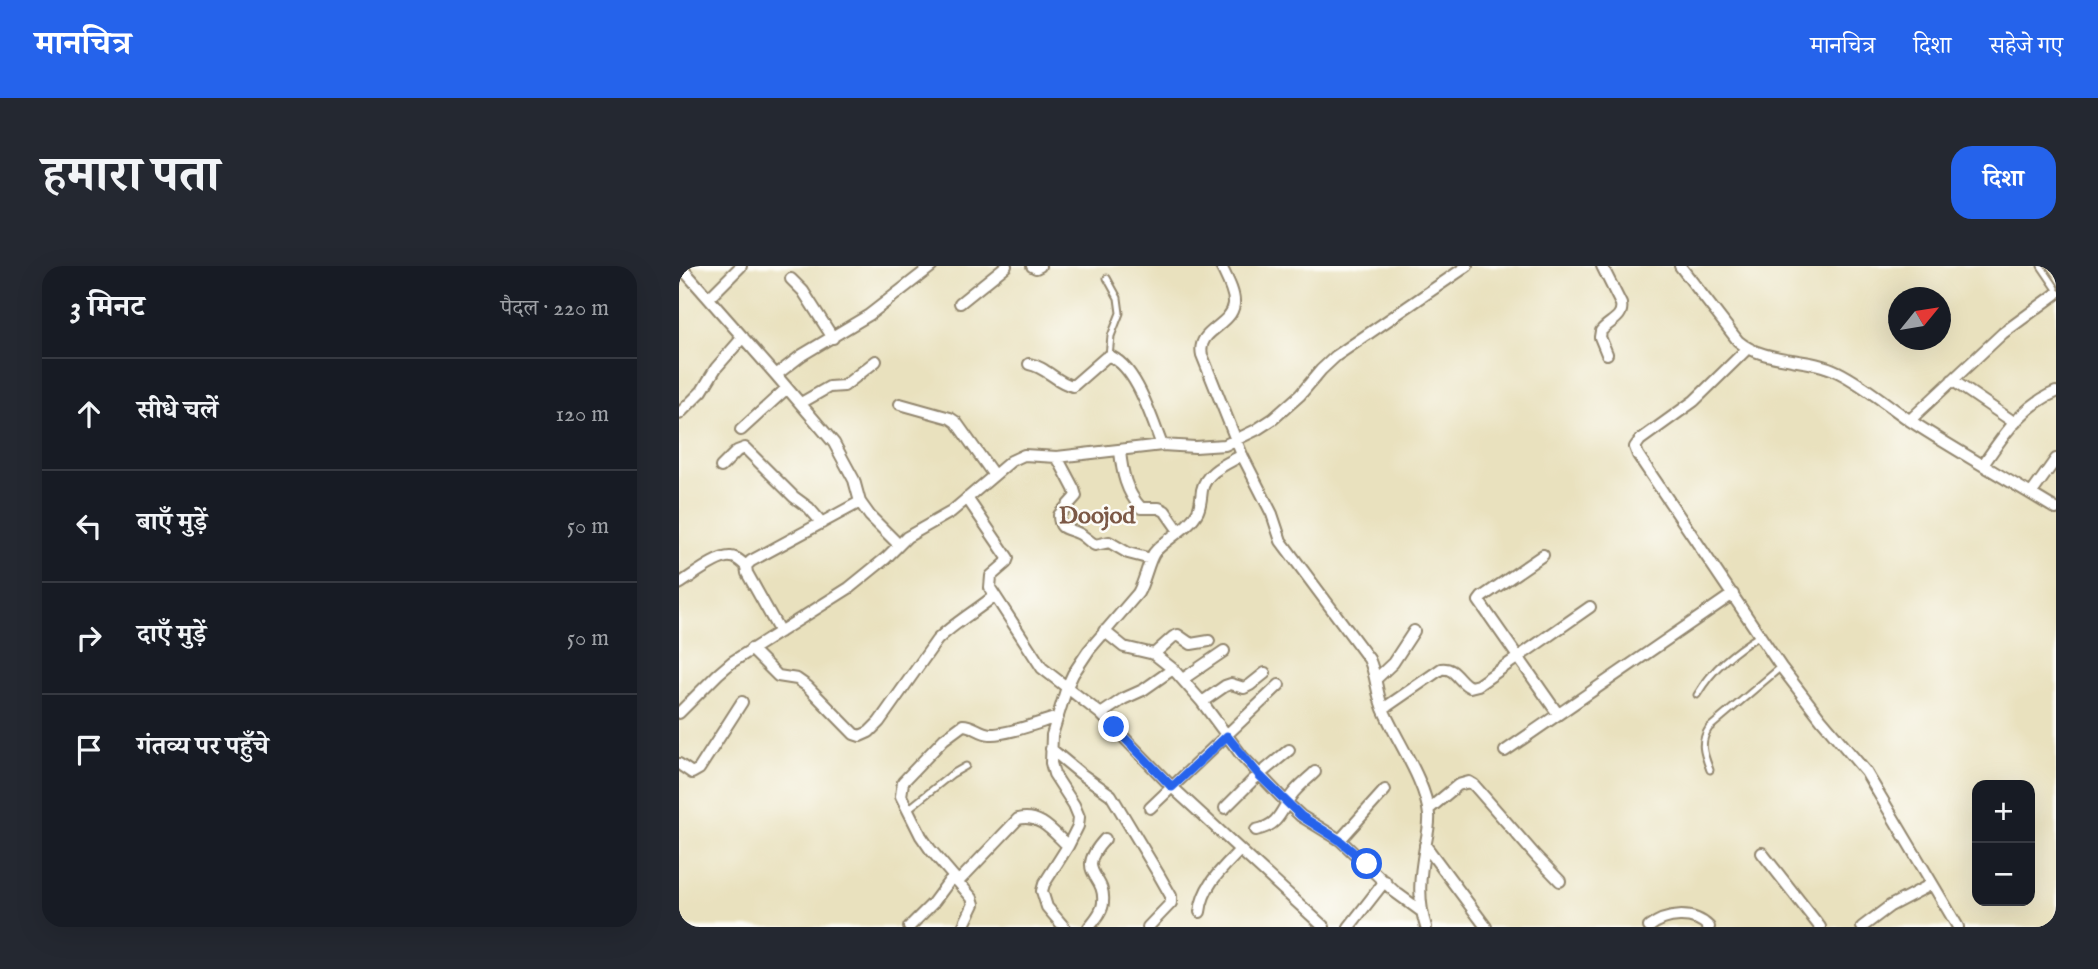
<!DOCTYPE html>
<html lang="hi">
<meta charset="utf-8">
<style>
:root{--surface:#171b24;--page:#242831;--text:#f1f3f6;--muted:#9ea1a6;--line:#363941;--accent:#2563eb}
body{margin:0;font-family:"IM FELL English","Noto Serif Devanagari",serif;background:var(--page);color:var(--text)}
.controls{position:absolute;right:21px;bottom:21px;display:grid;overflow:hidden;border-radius:14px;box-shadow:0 7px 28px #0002}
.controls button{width:63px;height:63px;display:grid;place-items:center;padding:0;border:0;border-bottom:2px solid var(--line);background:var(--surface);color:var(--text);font:35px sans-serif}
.compass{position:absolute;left:1209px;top:21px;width:63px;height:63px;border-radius:50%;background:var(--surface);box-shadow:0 7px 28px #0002;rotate:60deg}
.stop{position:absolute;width:21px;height:21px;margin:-16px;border:5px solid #2563eb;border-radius:50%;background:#fff}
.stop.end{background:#2563eb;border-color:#fff;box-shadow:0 2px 7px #0008}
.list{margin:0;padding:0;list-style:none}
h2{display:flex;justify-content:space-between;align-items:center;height:91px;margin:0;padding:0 28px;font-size:30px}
h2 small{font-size:23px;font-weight:400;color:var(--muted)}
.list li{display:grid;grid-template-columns:46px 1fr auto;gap:21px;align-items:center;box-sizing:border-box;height:112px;padding:0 28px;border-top:2px solid var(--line)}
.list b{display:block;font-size:26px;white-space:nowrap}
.list em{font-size:23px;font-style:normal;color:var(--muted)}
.icon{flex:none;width:38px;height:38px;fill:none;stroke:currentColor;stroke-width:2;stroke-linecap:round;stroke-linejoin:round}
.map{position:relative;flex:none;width:1377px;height:661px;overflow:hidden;border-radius:21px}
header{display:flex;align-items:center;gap:42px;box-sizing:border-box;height:98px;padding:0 35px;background:var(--accent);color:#fff}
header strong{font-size:33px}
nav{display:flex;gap:38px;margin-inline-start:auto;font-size:24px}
.intro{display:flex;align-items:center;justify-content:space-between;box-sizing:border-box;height:168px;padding:0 42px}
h1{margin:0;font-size:49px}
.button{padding:18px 32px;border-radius:21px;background:var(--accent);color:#fff;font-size:24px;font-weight:700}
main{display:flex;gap:42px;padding:0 42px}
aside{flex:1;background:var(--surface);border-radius:21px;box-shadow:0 7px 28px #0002}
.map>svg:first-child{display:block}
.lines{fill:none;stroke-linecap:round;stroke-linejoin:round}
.lane-casing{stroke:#92866e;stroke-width:9}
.street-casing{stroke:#92866e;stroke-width:14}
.lane{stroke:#fff;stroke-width:5}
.street{stroke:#fff;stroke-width:10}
.route{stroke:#2563eb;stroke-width:9}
.labels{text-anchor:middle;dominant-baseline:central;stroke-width:5;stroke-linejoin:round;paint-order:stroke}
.quarter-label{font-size:24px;font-weight:bold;fill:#7c5946;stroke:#fdfcf7}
</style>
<header>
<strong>मानचित्र</strong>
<nav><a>मानचित्र</a><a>दिशा</a><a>सहेजे गए</a></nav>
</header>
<div class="intro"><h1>हमारा पता</h1><a class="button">दिशा</a></div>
<main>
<aside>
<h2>3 मिनट<small>पैदल · 220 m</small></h2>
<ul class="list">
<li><svg class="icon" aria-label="ahead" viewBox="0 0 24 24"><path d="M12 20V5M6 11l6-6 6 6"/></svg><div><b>सीधे चलें</b></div><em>120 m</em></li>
<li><svg class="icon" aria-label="left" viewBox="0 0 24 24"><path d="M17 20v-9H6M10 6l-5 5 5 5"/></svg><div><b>बाएँ मुड़ें</b></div><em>50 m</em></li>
<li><svg class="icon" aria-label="right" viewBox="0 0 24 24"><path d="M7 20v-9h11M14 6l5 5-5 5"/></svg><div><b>दाएँ मुड़ें</b></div><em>50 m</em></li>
<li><svg class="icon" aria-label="arrive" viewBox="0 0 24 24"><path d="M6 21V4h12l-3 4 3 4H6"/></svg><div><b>गंतव्य पर पहुँचे</b></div></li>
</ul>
</aside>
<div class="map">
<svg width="1377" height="661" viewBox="0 0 1377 661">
<rect width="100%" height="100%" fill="#fdfcf7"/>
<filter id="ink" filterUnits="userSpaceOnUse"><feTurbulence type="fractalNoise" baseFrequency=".0143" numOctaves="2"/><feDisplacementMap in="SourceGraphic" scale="14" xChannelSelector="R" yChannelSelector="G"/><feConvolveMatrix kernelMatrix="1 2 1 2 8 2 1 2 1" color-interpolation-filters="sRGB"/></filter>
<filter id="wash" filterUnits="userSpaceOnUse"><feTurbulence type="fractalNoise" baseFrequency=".00686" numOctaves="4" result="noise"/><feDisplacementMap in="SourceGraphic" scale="28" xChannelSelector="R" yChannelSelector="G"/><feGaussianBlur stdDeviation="1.57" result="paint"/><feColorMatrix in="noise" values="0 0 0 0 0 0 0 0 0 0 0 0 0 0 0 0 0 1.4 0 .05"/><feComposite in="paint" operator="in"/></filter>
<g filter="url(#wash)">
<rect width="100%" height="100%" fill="#e9e1be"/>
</g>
<g filter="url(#ink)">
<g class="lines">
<g class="lane-casing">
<path id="lane" d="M1362 0 1377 22
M428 12 439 32 441 47 432 70 430 90
M1018 429C1034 402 1054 386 1081 369
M1031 504C1025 488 1020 477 1030 462L1102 401
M228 544 273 508 287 500"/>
</g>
<g class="street-casing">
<path id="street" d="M1 0 97 109 155 177 175 214 181 236 191 250 219 278
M353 0 357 2 361 0
M542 0C547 11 556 26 555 38 552 61 517 64 523 89L563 189 593 248 602 275 690 393C698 410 697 428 705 445 718 475 747 516 750 549 751 559 748 571 746 581 741 609 738 633 747 661
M923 0 942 38C945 52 930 55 922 65L921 71 928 88
M1001 0 1059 75C1086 98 1128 90 1159 106 1185 119 1207 138 1230 154 1278 185 1328 213 1377 243
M112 13 124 25 154 72
M30 32 62 0
M281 37 327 0
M1068 83 1015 135 961 174 956 181 959 189 1102 401 1142 453 1187 506 1279 661
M350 98C368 101 377 117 394 120L426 92 430 90C457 99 473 154 483 179
M97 109 123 89 190 49 253 0
M1273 114 1336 157
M122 137 150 121 165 120 197 95
M221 138 271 152 277 156 314 208
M0 148 23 125 37 102 64 71
M1231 154 1324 67 1377 28
M62 164 108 122
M441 185C443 206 447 226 462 242H480L486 245 500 265
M378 191 395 223 397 230 380 249C380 266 389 261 401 268 406 271 411 276 416 279L430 276 449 287 472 293
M1304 199C1323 171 1344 139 1377 126
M42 201 58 185 66 182 115 231 130 242 143 257
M1352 228 1377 193
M288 232 329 292 327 297 312 310 311 322 363 402 422 448 493 521 645 661
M864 289 803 331 800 335 879 448
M0 318C12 311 39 289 52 291 58 291 62 296 67 300
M425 365 445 381 475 388 494 403 523 436 563 490 608 537 622 550 661 574 716 626 742 645
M101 366 68 307 67 300 72 295 181 236
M72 383 99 410 118 413 128 420 175 468 181 470 190 466 200 456 258 374C275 357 297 345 315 330
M475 388 494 371 499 369 512 378 530 375
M504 413 545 385
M697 413 714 397 735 365
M523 436 546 420 552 418 565 422 571 419 586 407
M704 443 762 403C777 401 779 416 791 421L799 419 911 341
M0 447 39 408 53 396 170 322 207 292 228 271 272 246 332 195 345 189 378 191 483 179 516 181 546 179 577 164 594 153 621 129 642 104 657 90 788 0
M422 448 444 433 464 424 494 403
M372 483 401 507 432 529 480 609 492 630V637L469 661
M826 485 1054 328
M0 498 13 507 20 503 63 436
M471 542 600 419
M546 542 574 514 610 484
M750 543 779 519 790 516 795 519 856 589 881 615
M577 564C600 559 601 547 612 530 618 521 628 514 636 506
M661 574 706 524
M746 579 807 661
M1083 587 1141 661
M279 616 339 553C361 547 375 567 389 580
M521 646C524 619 543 603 561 584
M230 661 254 637 274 610
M284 661 295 638 293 632 251 583 242 570 222 530 224 516 265 473 284 459C294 459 300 467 311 468 328 469 361 456 379 451
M385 661 368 641 363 625 365 618 389 580 399 560 400 551 395 539 375 508 372 497 373 469 388 421 394 408 410 384 459 327C466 315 469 296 475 287 487 272 510 263 519 245 522 238 522 231 523 224 527 205 548 198 563 189
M410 661C416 654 424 645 424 636 427 607 394 608 426 573
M670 661 706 615
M970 661C987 648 1014 645 1030 661
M1183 661 1211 640 1253 618"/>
</g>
<use href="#lane" class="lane"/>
<use href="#street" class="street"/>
</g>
</g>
<g class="lines" filter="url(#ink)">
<path class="route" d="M435 461 493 521 548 470 580 509 622 550 660 574 688 598"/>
</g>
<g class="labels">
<g class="quarter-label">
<text x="418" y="250">Doojod</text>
</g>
</g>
</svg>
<div class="controls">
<button>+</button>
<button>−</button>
</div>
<svg class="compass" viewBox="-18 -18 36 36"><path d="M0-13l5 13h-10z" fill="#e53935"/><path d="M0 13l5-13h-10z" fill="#9ea1a6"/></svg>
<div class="stop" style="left:688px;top:598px"></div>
<div class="stop end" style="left:435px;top:461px"></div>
</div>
</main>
